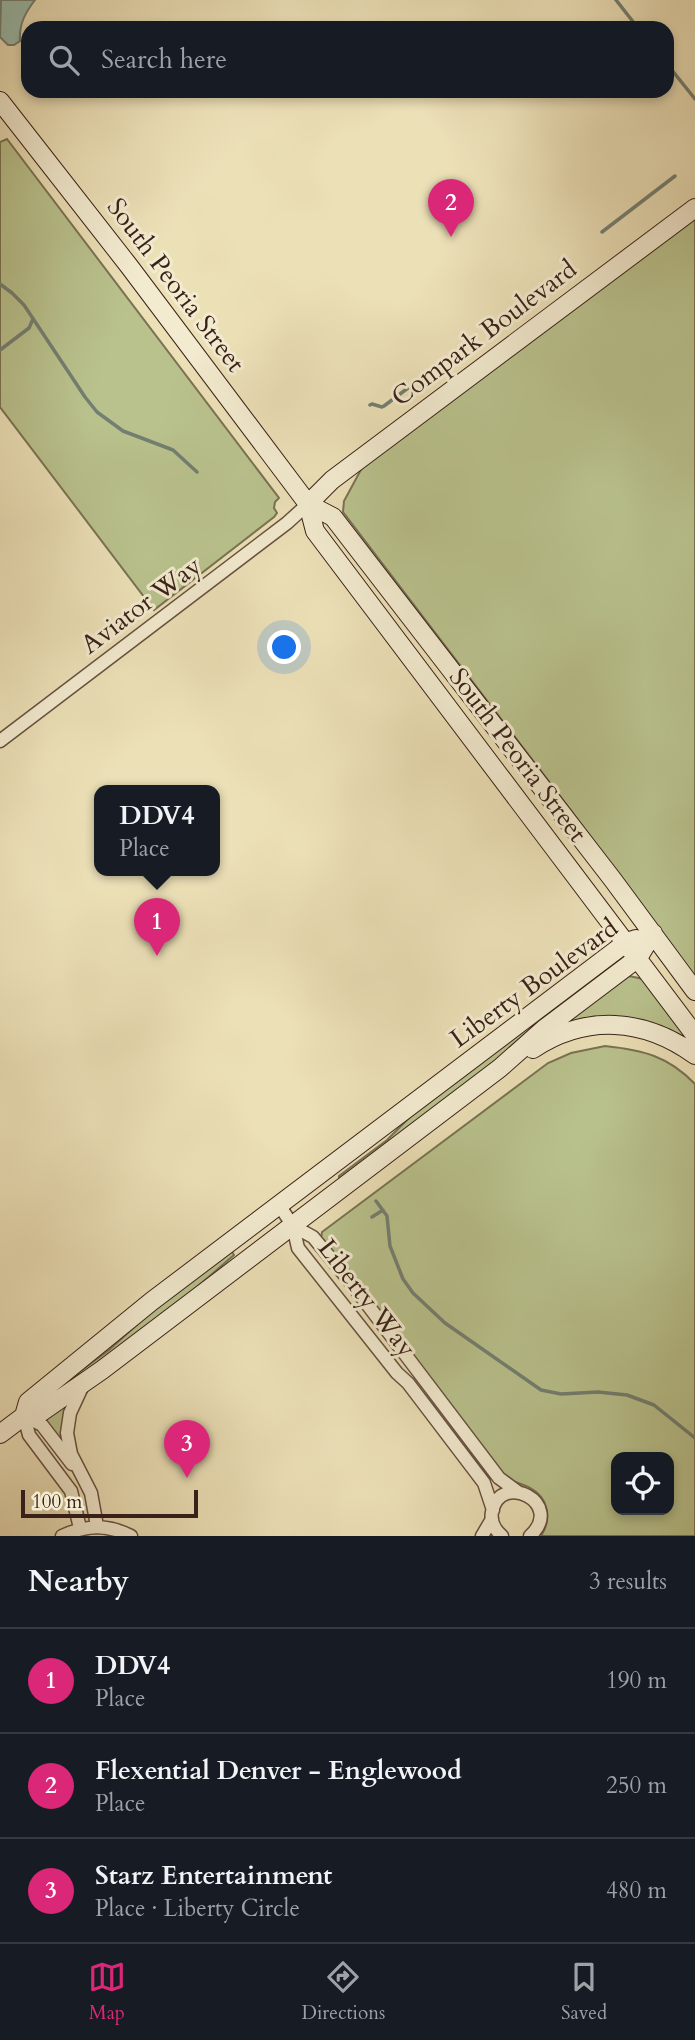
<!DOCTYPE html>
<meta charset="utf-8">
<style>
:root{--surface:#171b24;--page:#20242c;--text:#f1f3f6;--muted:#9ea1a6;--line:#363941;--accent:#db2777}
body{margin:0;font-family:Cardo,serif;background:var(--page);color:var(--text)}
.controls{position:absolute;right:21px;bottom:21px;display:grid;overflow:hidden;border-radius:14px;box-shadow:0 4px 10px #0003}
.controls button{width:63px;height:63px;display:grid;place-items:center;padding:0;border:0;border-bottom:2px solid var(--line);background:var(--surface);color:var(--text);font:35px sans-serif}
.scale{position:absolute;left:21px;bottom:18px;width:177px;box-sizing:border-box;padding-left:7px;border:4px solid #392119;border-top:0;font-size:19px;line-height:24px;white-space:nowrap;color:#392119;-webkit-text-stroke:5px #f3ebd0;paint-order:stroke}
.you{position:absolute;left:285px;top:648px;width:24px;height:24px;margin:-18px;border:5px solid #fff;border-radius:50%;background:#1a73e8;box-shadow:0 0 0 10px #1a73e833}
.badge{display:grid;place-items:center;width:46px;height:46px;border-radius:50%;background:var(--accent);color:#fff;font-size:23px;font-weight:700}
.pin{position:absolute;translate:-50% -58px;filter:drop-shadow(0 2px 4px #0008)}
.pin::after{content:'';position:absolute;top:37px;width:24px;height:21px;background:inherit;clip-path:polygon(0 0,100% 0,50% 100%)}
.popup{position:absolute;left:94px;top:785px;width:126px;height:91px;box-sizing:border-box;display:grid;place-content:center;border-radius:14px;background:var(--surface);filter:drop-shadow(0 2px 5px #0005);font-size:23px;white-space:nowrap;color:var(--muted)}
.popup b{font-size:26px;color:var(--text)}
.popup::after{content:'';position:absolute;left:50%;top:100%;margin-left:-14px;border:14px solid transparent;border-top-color:var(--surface)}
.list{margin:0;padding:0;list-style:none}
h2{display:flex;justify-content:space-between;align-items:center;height:91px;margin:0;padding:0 28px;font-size:30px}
h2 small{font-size:23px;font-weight:400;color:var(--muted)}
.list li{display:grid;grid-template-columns:46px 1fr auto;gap:21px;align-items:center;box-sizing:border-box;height:105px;padding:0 28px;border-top:2px solid var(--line)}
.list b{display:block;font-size:26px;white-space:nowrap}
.list p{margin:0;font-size:23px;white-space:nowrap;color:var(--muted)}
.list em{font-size:23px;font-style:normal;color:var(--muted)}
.icon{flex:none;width:38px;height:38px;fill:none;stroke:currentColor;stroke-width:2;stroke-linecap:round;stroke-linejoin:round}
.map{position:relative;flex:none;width:695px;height:1536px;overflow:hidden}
.search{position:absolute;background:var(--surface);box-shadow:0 4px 10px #0003;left:21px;right:21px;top:21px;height:77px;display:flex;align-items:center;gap:18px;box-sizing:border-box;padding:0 24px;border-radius:21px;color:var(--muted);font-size:26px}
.sheet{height:406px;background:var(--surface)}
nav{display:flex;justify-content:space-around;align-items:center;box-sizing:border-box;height:98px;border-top:2px solid var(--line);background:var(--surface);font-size:19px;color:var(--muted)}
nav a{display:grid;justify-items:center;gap:4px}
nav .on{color:var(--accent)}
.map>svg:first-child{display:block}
.green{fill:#b9c28d;stroke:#797253;stroke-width:2;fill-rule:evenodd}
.water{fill:#99bdad;stroke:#737f72;stroke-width:2}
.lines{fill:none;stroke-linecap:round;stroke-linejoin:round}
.stream{stroke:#737f72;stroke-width:3.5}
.street-casing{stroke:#665140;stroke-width:15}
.secondary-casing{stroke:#392119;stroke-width:20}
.street{stroke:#f3ebd0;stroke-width:12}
.secondary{stroke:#f3ebd0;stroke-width:18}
.labels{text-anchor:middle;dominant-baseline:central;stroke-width:6;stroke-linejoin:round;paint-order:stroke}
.street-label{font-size:26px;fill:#392119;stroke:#f3ebd0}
</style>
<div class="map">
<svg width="695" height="1536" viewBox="0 0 695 1536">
<rect width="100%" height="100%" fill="#ece0b7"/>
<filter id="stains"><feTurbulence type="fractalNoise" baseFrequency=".00286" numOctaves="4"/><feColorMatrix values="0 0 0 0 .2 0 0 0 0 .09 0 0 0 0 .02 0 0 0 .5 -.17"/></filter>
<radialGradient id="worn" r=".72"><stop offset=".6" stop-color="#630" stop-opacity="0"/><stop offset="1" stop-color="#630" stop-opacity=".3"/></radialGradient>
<path class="green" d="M7 139 279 498 275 502 274 508 277 513 274 517 154 610 0 407V142Z
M695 217V979L573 813 343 512 344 501 363 466Z
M629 976 643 979 690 1041 562 1025Z
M582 985 585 987V989L498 1062 339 1179V1176L387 1140 421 1106Z
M605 1046C643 1050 668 1056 695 1084V1536H541C552 1519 549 1498 530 1488 522 1483 512 1483 505 1476L321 1238 322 1232 548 1063 571 1053ZM616 1457H669V1510H616Z
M231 1250 234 1255 175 1306 79 1376 78 1375 79 1372 109 1350 152 1311Z
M68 1399 66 1447 43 1418Z"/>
<path class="water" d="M1 0H35C25 13 19 24 20 41L14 45H8L0 37Z"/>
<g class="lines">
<path class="stream" d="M616 0 638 28
M667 64 695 99
M602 232 675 176
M0 284 12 293 24 305 85 397 97 412 123 431 173 450 197 472
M0 350 29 328 33 319
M370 405 372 404 382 407 384 406 436 367
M376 1201 387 1216 390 1246 403 1279 413 1293 445 1323 541 1390 561 1394 598 1392 627 1395 654 1405 695 1438
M372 1217 383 1210"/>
<g class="street-casing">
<path id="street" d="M0 741 287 523 308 504
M279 1205 293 1226 298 1248 397 1373 408 1383 484 1483 493 1510
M293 1226 313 1237 348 1279 499 1478 518 1492
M83 1385 70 1413 67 1433 71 1454 91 1493 97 1526
M24 1416 29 1435 71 1491 80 1528
M24 1416 42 1425 72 1464
M62 1536C86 1525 107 1524 131 1536
M482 1536 492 1519
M502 1536C495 1530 490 1522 492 1512 500 1470 566 1503 530 1536"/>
</g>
<g class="secondary-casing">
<path id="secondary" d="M0 101 129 266 308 504 315 531 695 1035
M308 504 333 517 613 880 695 991
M308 504 332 480 695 208
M533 1049C586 1014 644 1018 695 1055
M24 1416 28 1402 152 1301 611 954 627 942 636 939
M0 1434 24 1416 40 1413 102 1370 500 1068 544 1029 638 958 653 933"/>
</g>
<use href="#street" class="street"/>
<use href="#secondary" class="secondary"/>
</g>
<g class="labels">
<g class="street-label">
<text transform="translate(176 285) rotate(53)">South Peoria Street</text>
<text transform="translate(484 333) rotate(-37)">Compark Boulevard</text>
<text transform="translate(141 605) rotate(-37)">Aviator Way</text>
<text transform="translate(518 755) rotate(53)">South Peoria Street</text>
<text transform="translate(534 983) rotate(-36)">Liberty Boulevard</text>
<text transform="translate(367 1298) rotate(52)">Liberty Way</text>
</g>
</g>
<rect width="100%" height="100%" filter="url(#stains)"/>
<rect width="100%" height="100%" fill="url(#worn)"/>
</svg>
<div class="controls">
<button><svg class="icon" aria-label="locate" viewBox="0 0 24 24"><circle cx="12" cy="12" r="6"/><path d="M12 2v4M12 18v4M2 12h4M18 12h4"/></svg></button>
</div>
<div class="scale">100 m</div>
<div class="you"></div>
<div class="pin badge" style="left:157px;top:956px">1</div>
<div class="popup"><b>DDV4</b>Place</div>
<div class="pin badge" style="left:451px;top:237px">2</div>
<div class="pin badge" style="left:187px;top:1478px">3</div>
<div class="search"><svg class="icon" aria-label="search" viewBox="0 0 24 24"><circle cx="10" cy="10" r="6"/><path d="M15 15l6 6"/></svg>Search here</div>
</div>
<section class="sheet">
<h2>Nearby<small>3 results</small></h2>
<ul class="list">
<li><span class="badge">1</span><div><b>DDV4</b><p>Place</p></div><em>190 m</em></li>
<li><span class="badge">2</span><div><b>Flexential Denver - Englewood</b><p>Place</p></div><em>250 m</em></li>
<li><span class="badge">3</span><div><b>Starz Entertainment</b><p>Place · Liberty Circle</p></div><em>480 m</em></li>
</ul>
</section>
<nav>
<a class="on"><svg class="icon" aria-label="map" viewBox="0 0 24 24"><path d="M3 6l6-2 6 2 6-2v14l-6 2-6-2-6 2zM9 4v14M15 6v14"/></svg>Map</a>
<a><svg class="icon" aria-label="directions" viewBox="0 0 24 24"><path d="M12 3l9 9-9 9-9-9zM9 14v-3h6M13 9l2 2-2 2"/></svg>Directions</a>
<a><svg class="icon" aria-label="saved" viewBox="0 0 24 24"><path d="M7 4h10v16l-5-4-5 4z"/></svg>Saved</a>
</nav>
